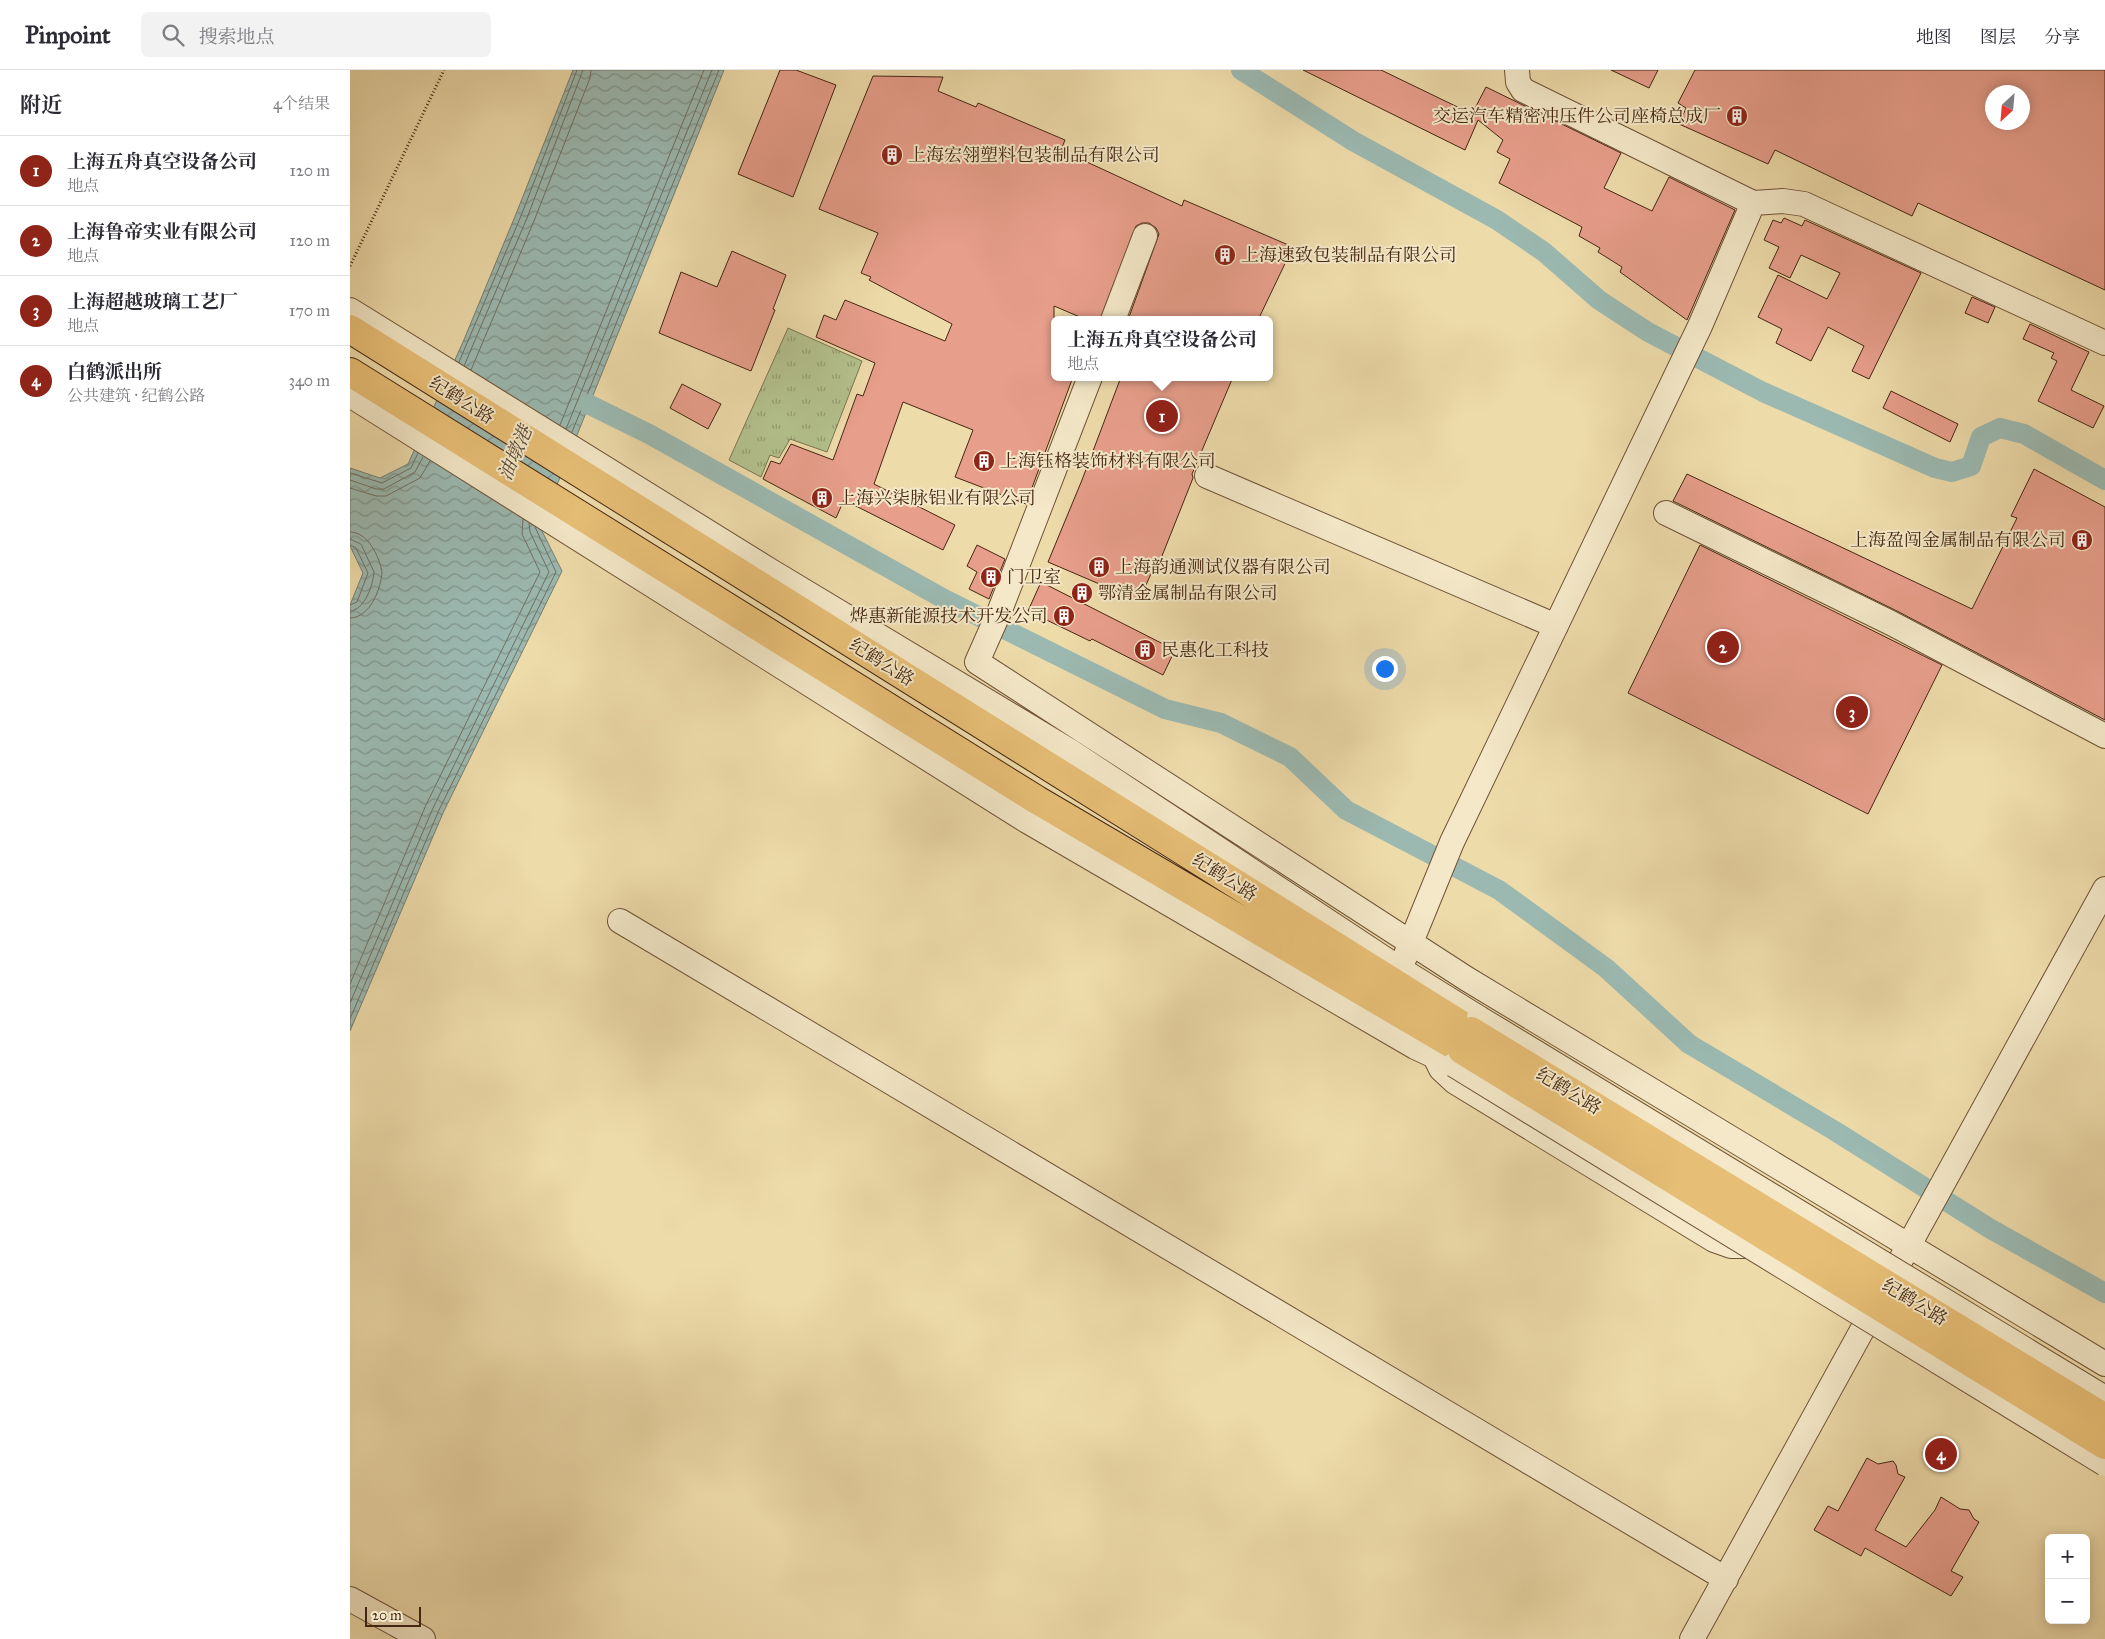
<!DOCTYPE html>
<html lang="zh">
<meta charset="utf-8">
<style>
:root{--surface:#fff;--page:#f2f2f3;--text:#2b2b33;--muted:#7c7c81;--line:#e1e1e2;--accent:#8f2418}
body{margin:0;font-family:"IM FELL Great Primer","Noto Serif SC",serif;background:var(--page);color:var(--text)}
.controls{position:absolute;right:15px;bottom:15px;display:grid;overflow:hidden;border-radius:8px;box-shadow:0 2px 12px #0003}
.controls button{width:45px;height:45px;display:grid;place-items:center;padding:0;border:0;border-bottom:1px solid var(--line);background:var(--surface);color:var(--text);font:25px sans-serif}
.compass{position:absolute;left:1635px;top:15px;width:45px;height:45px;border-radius:50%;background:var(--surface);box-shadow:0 2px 12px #0003;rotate:206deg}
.scale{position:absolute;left:15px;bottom:12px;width:56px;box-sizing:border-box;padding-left:5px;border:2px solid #452611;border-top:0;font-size:14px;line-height:18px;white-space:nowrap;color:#452611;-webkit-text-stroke:4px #f4e8c8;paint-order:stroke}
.you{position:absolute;left:1034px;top:598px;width:18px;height:18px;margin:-12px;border:4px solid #fff;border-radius:50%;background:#1a73e8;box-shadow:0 0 0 8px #1a73e833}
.badge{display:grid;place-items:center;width:32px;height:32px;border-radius:50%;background:var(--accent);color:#fff;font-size:16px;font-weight:700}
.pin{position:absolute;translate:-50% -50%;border:2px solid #fff;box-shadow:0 1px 5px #0006}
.popup{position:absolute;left:701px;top:246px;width:222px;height:65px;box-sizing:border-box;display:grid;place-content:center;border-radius:8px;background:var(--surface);filter:drop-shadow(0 1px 4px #0005);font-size:16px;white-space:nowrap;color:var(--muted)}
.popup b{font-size:19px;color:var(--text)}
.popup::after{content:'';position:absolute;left:50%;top:100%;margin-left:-10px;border:10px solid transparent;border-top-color:var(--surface)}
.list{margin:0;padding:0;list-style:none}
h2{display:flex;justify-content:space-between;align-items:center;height:65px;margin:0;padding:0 20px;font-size:21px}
h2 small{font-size:16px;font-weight:400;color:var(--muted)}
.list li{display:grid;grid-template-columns:32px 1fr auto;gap:15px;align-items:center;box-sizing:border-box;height:70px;padding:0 20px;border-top:1px solid var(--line)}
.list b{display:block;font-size:19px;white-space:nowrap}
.list p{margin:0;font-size:16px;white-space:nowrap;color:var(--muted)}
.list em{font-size:16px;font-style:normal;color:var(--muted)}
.icon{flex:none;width:28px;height:28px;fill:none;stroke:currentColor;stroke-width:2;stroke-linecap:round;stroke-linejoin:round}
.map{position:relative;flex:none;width:1755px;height:1569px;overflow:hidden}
header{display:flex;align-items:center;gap:30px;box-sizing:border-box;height:70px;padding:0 25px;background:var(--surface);border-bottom:1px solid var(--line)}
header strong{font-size:24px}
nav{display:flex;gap:28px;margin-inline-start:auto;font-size:18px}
.search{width:350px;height:45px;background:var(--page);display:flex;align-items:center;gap:12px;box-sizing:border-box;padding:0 18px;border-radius:8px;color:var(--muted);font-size:19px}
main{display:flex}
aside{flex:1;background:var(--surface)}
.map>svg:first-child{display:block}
.grass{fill:url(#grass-tufts);stroke:#7c744f}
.water{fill:url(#water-waves);stroke:#797e71}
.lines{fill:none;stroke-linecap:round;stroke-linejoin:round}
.shore{stroke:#707061;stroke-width:1}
.canal{stroke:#9bb9b1;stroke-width:20}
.building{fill:#e79e8b;stroke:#452611;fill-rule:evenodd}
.minor-casing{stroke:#6f5337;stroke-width:26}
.major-casing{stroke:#452611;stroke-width:30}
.path{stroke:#452611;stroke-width:3;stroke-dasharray:1 2.5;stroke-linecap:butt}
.minor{stroke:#f4e8c8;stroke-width:24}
.major{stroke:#e7be75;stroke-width:28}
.minor-bridge-casing{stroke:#6f5337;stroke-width:26;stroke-linecap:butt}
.major-bridge-casing{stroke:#452611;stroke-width:30;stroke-linecap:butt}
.minor-bridge{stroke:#f4e8c8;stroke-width:24}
.major-bridge{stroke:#e7be75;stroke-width:28}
.labels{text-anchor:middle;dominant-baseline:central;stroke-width:4;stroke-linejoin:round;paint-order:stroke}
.poi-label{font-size:18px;fill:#452611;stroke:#f4e8c8;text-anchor:start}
.street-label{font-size:18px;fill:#452611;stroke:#f4e8c8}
.water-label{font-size:19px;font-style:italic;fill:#5a4b39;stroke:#f4e8c8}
</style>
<header>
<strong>Pinpoint</strong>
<div class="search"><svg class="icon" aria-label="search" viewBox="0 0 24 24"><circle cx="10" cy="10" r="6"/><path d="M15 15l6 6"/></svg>搜索地点</div>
<nav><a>地图</a><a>图层</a><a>分享</a></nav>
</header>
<main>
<aside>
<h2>附近<small>4个结果</small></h2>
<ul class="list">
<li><span class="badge">1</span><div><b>上海五舟真空设备公司</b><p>地点</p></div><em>120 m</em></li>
<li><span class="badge">2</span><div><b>上海鲁帝实业有限公司</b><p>地点</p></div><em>120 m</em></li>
<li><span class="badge">3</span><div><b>上海超越玻璃工艺厂</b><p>地点</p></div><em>170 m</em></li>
<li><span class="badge">4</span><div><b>白鹤派出所</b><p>公共建筑 · 纪鹤公路</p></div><em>340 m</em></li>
</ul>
</aside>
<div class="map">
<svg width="1755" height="1569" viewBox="0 0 1755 1569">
<defs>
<pattern id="grass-tufts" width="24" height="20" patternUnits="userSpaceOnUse" patternTransform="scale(1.25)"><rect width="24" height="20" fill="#b3c18d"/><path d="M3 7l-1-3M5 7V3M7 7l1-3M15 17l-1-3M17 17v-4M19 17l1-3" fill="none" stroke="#939d72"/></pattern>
<pattern id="water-waves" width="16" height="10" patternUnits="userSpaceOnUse" patternTransform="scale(1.25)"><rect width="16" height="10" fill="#9bb9b1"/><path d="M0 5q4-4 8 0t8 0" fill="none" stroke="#80968f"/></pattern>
</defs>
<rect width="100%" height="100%" fill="#eedbaa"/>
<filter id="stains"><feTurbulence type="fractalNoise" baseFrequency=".004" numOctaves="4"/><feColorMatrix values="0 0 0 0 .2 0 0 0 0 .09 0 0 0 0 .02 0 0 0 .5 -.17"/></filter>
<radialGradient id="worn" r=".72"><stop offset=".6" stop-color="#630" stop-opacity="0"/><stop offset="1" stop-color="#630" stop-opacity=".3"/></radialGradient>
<path class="grass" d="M438 258 512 291 477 382 440 369 429 388 420 385 411 407 379 390Z"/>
<path class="water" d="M223 0H374L190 457 212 501 93 743 0 961V535L13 503 0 476V398L30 408 58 394 113 272 166 144Z"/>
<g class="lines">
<path class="shore" d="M109 292 171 146 227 0
M114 296 177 148 233 0
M121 300 184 151 240 8 241 0
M210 355 354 0
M216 359 362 0
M222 362 369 0
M0 403 32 413 61 398 68 383
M0 410 26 419H34L65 402 73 387
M0 418 26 426H36L70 408 80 391
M0 462C18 462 29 486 32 502 31 519 20 548 0 548
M0 469 11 474 24 502C23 515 15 540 0 541
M0 475 6 478 18 503 7 532 0 535
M0 914 76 735 190 502 172 464 173 449
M0 933 83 738 199 502 180 462 179 453
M0 949 89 740 206 502 185 457"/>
<path class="canal" d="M891 0 1003 71 1147 150 1194 182 1249 230 1298 262 1413 322 1585 398 1602 402 1621 396 1631 367 1650 358 1674 364 1755 410
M238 334 299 364 594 529 815 639 871 653 940 687 996 740 1149 820 1256 898 1339 974 1485 1061 1639 1158 1755 1223"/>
</g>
<path class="building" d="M430 0H446L486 15 443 127 388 104Z
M953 0H1031L1122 44 1136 17 1271 83 1254 118 1302 141 1319 107 1385 140 1337 250 1270 202 1272 197 1248 182 1250 178 1229 166 1232 157 1149 113 1160 89 1147 82 1153 70 1128 50 1115 80Z
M1261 0H1308L1299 18Z
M1345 0H1755V220L1568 133 1562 146 1425 80 1418 94 1329 54 1336 38 1328 33ZM1642 22H1672V52H1642Z
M523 6 593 7 588 21 626 37 628 33 715 70 711 80 832 136 834 130 943 177 908 250H778L809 164 806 158 799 153H792L786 156 750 250H737L704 236V307H723L676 434 605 407 623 360 553 332 524 414 605 455 593 480 494 430 486 448 413 409 421 391 430 394 441 374 483 390 507 324 513 326 525 293 466 267 474 245 486 250 495 230 595 271 602 254 519 210 521 207 511 203 528 163 469 139Z
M1434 148 1452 156 1455 150 1571 203 1519 309 1502 301 1514 276 1478 257 1461 291 1426 273 1432 259 1408 247 1428 205 1477 229 1490 203 1451 185 1440 208 1419 198 1429 177 1414 170 1423 150 1431 153Z
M382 181 436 205 423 239 425 240 401 301 309 263 331 202 367 217Z
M1622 227 1645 237 1638 253 1615 243Z
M1680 254 1739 282 1721 320 1754 336 1743 358 1688 331 1707 291 1701 288 1704 283 1673 269Z
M771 307H883L842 404 843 408 810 491 807 490 789 531 698 492 732 410Z
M332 314 371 334 358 359 320 338Z
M1541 321 1608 354 1600 372 1533 338Z
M1684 399 1755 437V650L1547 541 1323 431 1337 404 1622 539 1667 448 1661 446Z
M627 475 655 489 639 529 619 519 627 502 617 496Z
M1350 475 1592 595 1518 744 1278 623Z
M691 512 825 580 813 605 742 569 740 571 678 541Z
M1517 1388 1528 1394 1543 1391 1546 1395 1548 1404 1555 1407 1525 1460 1556 1477 1585 1440 1591 1427 1610 1439 1619 1440 1624 1449 1629 1452 1601 1501 1613 1507 1601 1526 1515 1478 1511 1486 1464 1460 1478 1436 1488 1441Z"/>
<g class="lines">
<g class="minor-casing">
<path id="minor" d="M1167 0 1168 12 1173 20 1403 133 1433 131 1454 134 1755 273
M0 240 419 500 720 681 1050 899 1129 948
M763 250 795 166
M740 307 650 540 627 592 1117 909 1755 1294
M0 325 677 751 1065 977 1104 995
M857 406 1206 556
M1316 443 1541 553 1755 666
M270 851 1376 1509
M1055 887 1102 772 1350 256 1403 133
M1085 987 1091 999 1105 1012 1364 1170 1381 1176H1401
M0 1529 73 1569
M1342 1569 1755 819"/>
</g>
<g class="major-casing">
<path id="major" d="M0 259 1121 961
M0 302 687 730 1112 980"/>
</g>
<path class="path" d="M0 196 94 0"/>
<use href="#minor" class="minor"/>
<use href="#major" class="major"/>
<g class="minor-bridge-casing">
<path id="minor-bridge" d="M1129 948 1755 1328
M1104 995 1755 1394"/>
</g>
<g class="major-bridge-casing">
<path id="major-bridge" d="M1121 961 1755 1348
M1112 980 1755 1375"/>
</g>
<use href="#minor-bridge" class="minor-bridge"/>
<use href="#major-bridge" class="major-bridge"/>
</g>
<defs>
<g id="building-disc" transform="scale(1.125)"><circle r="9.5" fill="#8f2418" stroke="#f4e8c8"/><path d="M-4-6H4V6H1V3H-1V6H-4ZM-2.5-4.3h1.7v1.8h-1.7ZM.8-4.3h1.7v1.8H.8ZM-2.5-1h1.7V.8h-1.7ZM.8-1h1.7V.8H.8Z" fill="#fff"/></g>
</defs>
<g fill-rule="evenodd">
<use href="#building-disc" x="1387" y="46"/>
<use href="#building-disc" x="542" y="85"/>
<use href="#building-disc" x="875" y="185"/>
<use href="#building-disc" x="634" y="391"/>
<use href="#building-disc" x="472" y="428"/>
<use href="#building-disc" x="1732" y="470"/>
<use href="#building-disc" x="749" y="497"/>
<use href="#building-disc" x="641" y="507"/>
<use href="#building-disc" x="732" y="523"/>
<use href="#building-disc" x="714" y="546"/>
<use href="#building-disc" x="795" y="580"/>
</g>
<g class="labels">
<g class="poi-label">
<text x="1371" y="46" text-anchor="end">交运汽车精密冲压件公司座椅总成厂</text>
<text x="558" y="85">上海宏翎塑料包装制品有限公司</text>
<text x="891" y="185">上海速致包装制品有限公司</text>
<text x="650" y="391">上海钰格装饰材料有限公司</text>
<text x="488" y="428">上海兴柒脉铝业有限公司</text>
<text x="1716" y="470" text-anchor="end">上海盈闯金属制品有限公司</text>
<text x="765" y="497">上海韵通测试仪器有限公司</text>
<text x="657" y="507">门卫室</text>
<text x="748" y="523">鄂清金属制品有限公司</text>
<text x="698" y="546" text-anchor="end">烨惠新能源技术开发公司</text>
<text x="811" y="580">民惠化工科技</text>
</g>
<g class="street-label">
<text transform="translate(112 330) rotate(32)">纪鹤公路</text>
<text transform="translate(532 592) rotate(32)">纪鹤公路</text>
<text transform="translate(875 807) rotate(32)">纪鹤公路</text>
<text transform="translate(1219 1021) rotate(31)">纪鹤公路</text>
<text transform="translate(1565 1232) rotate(31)">纪鹤公路</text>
</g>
<g class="water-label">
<text transform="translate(165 383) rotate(-67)">油墩港</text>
</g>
</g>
<rect width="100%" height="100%" filter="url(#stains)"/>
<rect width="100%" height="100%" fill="url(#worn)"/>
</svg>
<div class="controls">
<button>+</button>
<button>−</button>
</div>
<svg class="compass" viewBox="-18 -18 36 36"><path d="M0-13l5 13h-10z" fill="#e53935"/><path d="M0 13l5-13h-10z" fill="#7c7c81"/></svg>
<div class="scale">20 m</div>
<div class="you"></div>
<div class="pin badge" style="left:812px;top:346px">1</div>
<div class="popup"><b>上海五舟真空设备公司</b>地点</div>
<div class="pin badge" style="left:1373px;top:577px">2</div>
<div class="pin badge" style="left:1502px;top:642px">3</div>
<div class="pin badge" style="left:1591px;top:1384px">4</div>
</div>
</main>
